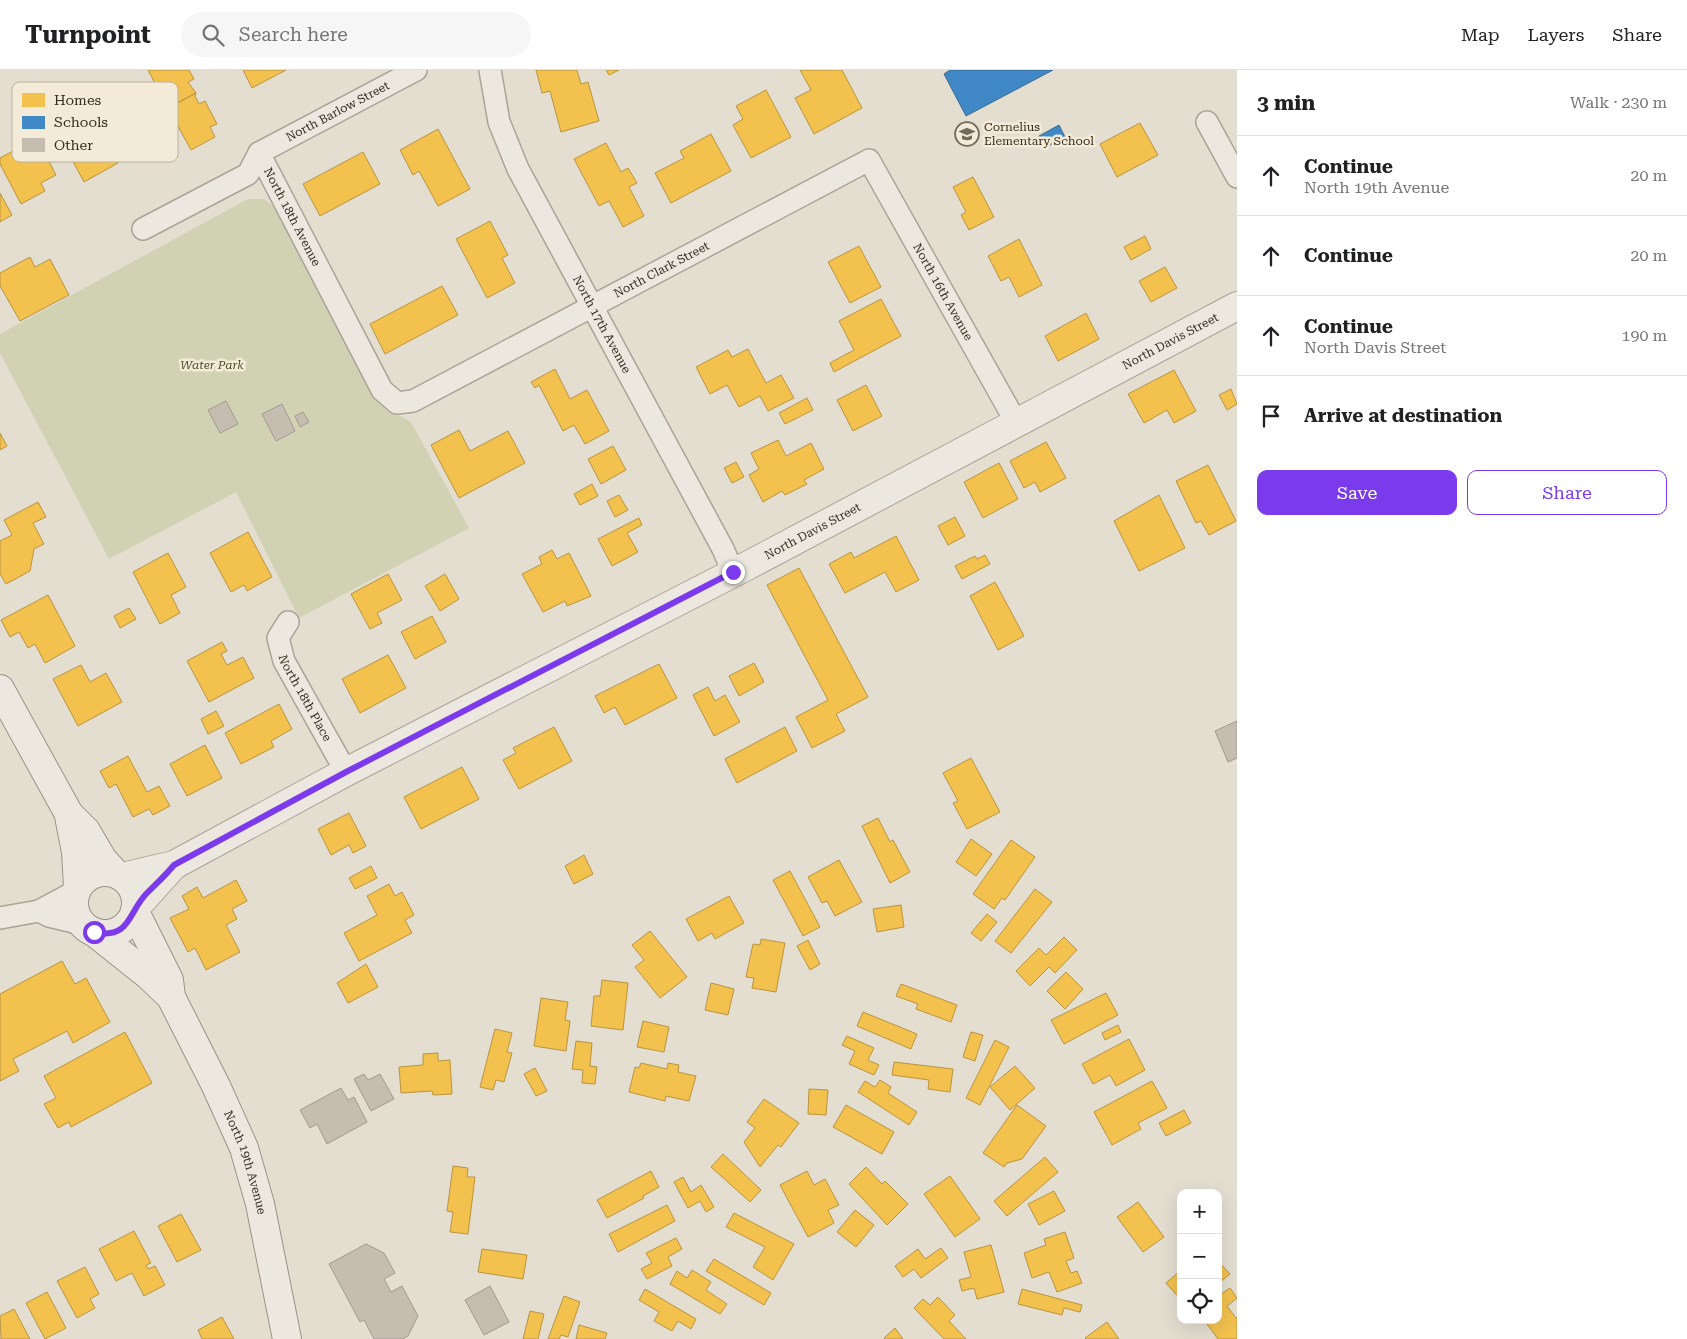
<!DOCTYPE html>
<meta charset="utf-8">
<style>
:root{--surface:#fff;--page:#f6f6f6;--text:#202124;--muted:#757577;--line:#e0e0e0;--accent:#7c3aed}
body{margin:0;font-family:"Roboto Serif",serif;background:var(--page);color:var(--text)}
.controls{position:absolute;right:15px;bottom:15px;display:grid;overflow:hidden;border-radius:10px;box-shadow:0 5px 20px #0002}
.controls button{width:45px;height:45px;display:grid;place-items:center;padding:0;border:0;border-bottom:1px solid var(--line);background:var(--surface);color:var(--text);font:25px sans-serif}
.stop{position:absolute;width:15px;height:15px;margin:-11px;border:4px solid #7c3aed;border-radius:50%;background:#fff}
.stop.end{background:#7c3aed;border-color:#fff;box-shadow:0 1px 5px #0008}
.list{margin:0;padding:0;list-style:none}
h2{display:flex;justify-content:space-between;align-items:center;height:65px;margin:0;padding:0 20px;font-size:21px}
h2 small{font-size:16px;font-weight:400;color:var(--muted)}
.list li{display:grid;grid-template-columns:32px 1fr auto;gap:15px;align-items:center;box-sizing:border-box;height:80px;padding:0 20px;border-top:1px solid var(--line)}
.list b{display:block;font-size:19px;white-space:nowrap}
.list p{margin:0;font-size:16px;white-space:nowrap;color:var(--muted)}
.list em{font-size:16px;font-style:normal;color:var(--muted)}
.actions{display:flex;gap:10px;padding:15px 20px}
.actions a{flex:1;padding:11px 0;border:1px solid var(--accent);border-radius:10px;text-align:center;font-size:18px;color:var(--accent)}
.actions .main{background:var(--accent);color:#fff}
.icon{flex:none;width:28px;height:28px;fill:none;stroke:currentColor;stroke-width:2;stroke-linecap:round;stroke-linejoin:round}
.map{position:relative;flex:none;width:1237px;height:1269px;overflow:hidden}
header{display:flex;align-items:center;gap:30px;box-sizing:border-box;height:70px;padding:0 25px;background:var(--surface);border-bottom:1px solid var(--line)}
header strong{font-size:24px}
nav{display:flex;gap:28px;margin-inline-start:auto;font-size:18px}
.search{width:350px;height:45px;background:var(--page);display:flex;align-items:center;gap:12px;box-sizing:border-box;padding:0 18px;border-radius:28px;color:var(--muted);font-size:19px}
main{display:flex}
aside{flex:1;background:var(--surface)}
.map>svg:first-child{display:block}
.green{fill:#d1d2b3}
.homes{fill:#f2c14e;stroke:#ba9440}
.schools{fill:#3f88c5;stroke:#3d6c94}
.building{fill:#c6bdb1;stroke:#a39a8f}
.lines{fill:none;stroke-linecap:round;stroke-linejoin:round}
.minor-casing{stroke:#a9a398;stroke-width:24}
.tertiary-casing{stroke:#a9a398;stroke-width:30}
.secondary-casing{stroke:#989388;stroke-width:30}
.minor{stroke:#ece8e0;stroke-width:21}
.tertiary{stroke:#ece8e0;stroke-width:28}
.secondary{stroke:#ece8e0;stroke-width:28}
.route{stroke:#7c3aed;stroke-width:6}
.labels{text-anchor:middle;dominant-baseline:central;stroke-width:5;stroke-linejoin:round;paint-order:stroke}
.street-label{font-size:12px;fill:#372c21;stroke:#f3ebd7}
.poi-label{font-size:12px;fill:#372c21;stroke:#f3ebd7;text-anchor:start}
.park-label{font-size:12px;font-style:italic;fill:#475229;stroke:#f3ebd7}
.key{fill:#f3ebd7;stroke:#bbb2a0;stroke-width:1}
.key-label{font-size:14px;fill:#372c21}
</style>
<header>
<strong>Turnpoint</strong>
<div class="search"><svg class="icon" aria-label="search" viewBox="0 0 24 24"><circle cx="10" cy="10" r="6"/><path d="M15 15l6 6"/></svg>Search here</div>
<nav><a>Map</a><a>Layers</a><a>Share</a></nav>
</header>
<main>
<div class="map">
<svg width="1237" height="1269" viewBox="0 0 1237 1269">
<rect width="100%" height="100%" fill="#e3ded0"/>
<path class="green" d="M248 129H264L277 139 393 342 411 352 469 458 299 548 236 422 109 489 0 283V264Z"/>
<path class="homes" d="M148 0H189L194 9 188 12 196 23 168 38Z
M243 0H286L252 18Z
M536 0H577L581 14 588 12 599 51 561 62 550 21 542 23Z
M606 0H619L609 5Z
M800 0H842L862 38 814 64 795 28 811 20Z
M766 20 791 67 751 88 733 55 743 49 736 36Z
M196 23 195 26 199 34 205 31 217 54 210 57 215 67 191 80 168 38Z
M97 53 118 93 84 112 62 71Z
M1140 53 1158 85 1117 107 1100 74Z
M438 59 470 119 438 136 419 101 413 105 400 80Z
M711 64 731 101 671 133 655 103 684 88 680 81Z
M37 68 56 105 41 113 45 121 21 134 0 94V88Z
M606 73 621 102 628 98 637 113 629 117 644 146 623 157 609 131 599 136 574 89Z
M363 82 380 114 320 146 303 114Z
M973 107 994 147 969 160 961 145 966 142 953 117Z
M0 123 12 145 0 152Z
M490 151 508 185 502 188 515 213 487 228 456 169Z
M1145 166 1151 179 1131 190 1124 177Z
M1019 169 1042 215 1019 227 1009 207 1001 211 988 186Z
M859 176 881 217 850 233 828 192Z
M30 187 35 197 50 189 69 225 20 251 0 216V203Z
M1165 197 1177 218 1151 232 1139 211Z
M442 216 458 245 385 284 370 254Z
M881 229 901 266 834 302 830 293 854 280 839 251Z
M1086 243 1099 269 1058 291 1045 266Z
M748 279 766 313 781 305 794 328 768 341 760 326 739 337 727 315 710 324 696 297 728 280 732 287Z
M555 299 570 329 587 320 609 361 585 374 574 355 563 361 539 315 535 318 531 312Z
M1174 300 1196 341 1174 353 1167 340 1144 353 1128 324Z
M866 315 882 346 853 361 837 330Z
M1231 319 1237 334 1227 340 1219 325Z
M807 328 813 340 785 354 779 343Z
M459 360 470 381 508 361 525 393 459 428 431 375Z
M0 363 7 376 0 380Z
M778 370 786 386 811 373 824 399 804 410 807 414 785 425 782 421 763 432 749 405 759 399 751 383Z
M1046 372 1066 408 1040 422 1035 412 1024 418 1010 391Z
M613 376 626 400 601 414 588 389Z
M736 392 744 407 732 413 724 398Z
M999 393 1018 429 983 448 964 412Z
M1208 395 1236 451 1209 465 1201 451 1196 453 1176 411Z
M592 414 598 426 580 435 574 424Z
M619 425 628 440 615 447 607 431Z
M1159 425 1185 478 1139 501 1114 451Z
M38 432 46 447 33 453 44 474 34 479 30 501 6 514 0 504V471L12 465 4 450Z
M955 447 965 466 948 475 938 456Z
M639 448 642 455 627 463 638 482 612 496 598 469Z
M248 462 272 507 247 521 244 515 231 522 210 483Z
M896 466 919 510 896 522 885 502 845 523 829 494 851 482 854 488Z
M552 480 557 489 569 483 591 526 567 536 565 531 543 542 522 504 542 494 539 487Z
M168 483 186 517 171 525 180 543 160 554 133 502Z
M985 485 990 494 962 509 955 496 975 486 977 489Z
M799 498 868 627 836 644 845 661 812 678 796 647 828 630 767 515Z
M388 504 402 530 377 543 382 553 370 559 351 524Z
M445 504 459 529 440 541 425 516Z
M995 512 1024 566 998 580 970 526Z
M48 525 75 576 45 593 35 574 28 578 19 562 10 567 1 550Z
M129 538 136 549 120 558 114 546Z
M432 546 446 572 415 589 401 562Z
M222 572 227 581 221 584 227 595 243 587 254 608 209 632 187 591Z
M388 585 406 618 360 643 342 609Z
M754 593 764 612 739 626 729 606Z
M659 594 677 628 625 655 615 637 604 643 595 626Z
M81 595 90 612 106 603 122 632 78 656 53 609Z
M708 617 715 631 725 625 740 652 714 666 693 625Z
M279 634 292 659 271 671 274 677 241 694 225 663Z
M216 641 224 656 208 664 201 649Z
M554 657 572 691 519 719 503 690 516 683 513 678Z
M785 657 797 681 737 713 725 689Z
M205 675 222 708 187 726 170 694Z
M128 686 147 722 159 716 170 736 153 745 149 739 133 747 116 714 109 718 100 701Z
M971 688 1000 742 967 759 953 733 958 731 943 703Z
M462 697 479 729 421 759 404 727Z
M349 743 366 776 353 783 349 775 331 785 318 759Z
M878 748 890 772 893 770 910 802 890 813 862 756Z
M971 769 992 784 976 806 956 792Z
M1011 770 1035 787 1005 830 1002 828 994 839 973 824Z
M584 785 593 804 574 814 565 796Z
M839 790 862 832 835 846 827 831 822 833 808 807Z
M371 796 377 808 355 819 349 808Z
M790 801 820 857 803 866 773 810Z
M236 810 247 831 232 839 237 849 226 855 240 882 206 900 195 878 188 882 170 848 189 839 182 826 197 817 203 828Z
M389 814 395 826 402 822 414 845 405 850 412 863 359 891 344 863 377 845 367 826Z
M1035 819 1052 832 1011 883 995 871Z
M729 826 744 853 715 869 712 863 698 871 686 849Z
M901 835 904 857 877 862 873 839Z
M987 844 997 852 981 871 971 863Z
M650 861 687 907 660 928 635 897 644 890 632 875Z
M1064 867 1077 880 1055 903 1049 897 1030 916 1016 901 1039 878 1046 885Z
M761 869 785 873 776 922 752 918 754 908 746 907 753 874 760 875Z
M808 870 820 894 810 900 797 876Z
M62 891 75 914 86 908 110 952 73 973 67 961 13 989 19 1001 0 1011V924Z
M366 894 378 917 348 933 337 913Z
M1066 902 1083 919 1065 939 1047 921Z
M602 910 628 913 623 960 591 956 594 926H600Z
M711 913 734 919 728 945 705 940Z
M901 914 957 935 951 952 916 939 918 934 896 926Z
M1106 923 1118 945 1064 974 1051 950Z
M541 928 568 932 565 950 570 951 566 981 534 976Z
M863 942 917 964 911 979 857 956Z
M643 951 669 957 664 982 637 977Z
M1118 955 1121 962 1105 970 1102 963Z
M495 959 512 963 507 982 512 983 504 1012 496 1010 493 1020 480 1017Z
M125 962 152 1013 71 1057 69 1052 58 1058 44 1034 56 1028 44 1006Z
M971 962 983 965 975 991 963 987Z
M847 966 874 978 868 990 879 995 874 1005 849 994 855 981 842 975Z
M1129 969 1145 1000 1116 1016 1110 1005 1093 1014 1082 994Z
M995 970 1009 977 980 1035 966 1028Z
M576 971 592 973 590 996 597 997 595 1014 582 1013 583 1000 572 999Z
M438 983V991L450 990 452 1024 433 1025 432 1021 401 1023 399 997 423 995V984Z
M894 992 953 999 950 1022 928 1019 929 1010 892 1005Z
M641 993 667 999 668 993 679 995 678 1002 696 1006 689 1031 666 1026 665 1031 629 1022 635 997 639 998Z
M1015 996 1035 1018 1010 1040 990 1017Z
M535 998 547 1021 536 1026 524 1004Z
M880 1010 891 1017 888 1023 917 1042 909 1055 858 1022 865 1011 875 1017Z
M1152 1011 1167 1038 1138 1053 1141 1059 1112 1075 1094 1042Z
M809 1019 828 1020 826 1045 808 1044Z
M764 1029 799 1053 781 1077 778 1075 760 1097 744 1072 755 1058 747 1052Z
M846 1035 894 1062 882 1084 833 1057Z
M1017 1035 1046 1056 1022 1089 1007 1093 1004 1097 983 1083Z
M1184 1040 1191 1053 1166 1066 1159 1053Z
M723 1084 761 1120 750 1132 711 1097Z
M1045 1087 1058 1102 1007 1146 994 1131Z
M453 1096 468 1098 467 1107H475L468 1164 450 1162 453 1142 447 1141Z
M866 1097 882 1114 885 1111 908 1134 887 1155 849 1114Z
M651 1101 659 1117 643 1126 644 1128 607 1148 597 1130Z
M807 1101 814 1115 825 1109 839 1135 828 1140 834 1153 808 1167 780 1115Z
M950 1106 980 1149 955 1167 924 1124Z
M683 1107 691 1122 701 1115 714 1137 706 1142 700 1131 688 1138 674 1112Z
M1054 1121 1065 1141 1039 1155 1028 1134Z
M1138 1132 1164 1167 1143 1182 1117 1147Z
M667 1135 675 1151 618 1182 609 1164Z
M855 1140 874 1155 856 1177 837 1162Z
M734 1143 794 1174 773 1210 753 1197 765 1177 726 1157Z
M181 1144 201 1180 177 1192 158 1156Z
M134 1161 151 1193 146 1195 148 1199 155 1196 165 1215 144 1226 132 1203 116 1211 99 1179Z
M1065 1162 1074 1188 1066 1191 1071 1203 1077 1201 1082 1213 1057 1222 1049 1202 1032 1208 1024 1183 1046 1175 1044 1169Z
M676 1168 682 1179 668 1187 672 1196 647 1209 641 1199 652 1193 646 1183Z
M991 1175 1004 1222 977 1229 974 1218 962 1221 959 1210 971 1207 964 1182Z
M941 1178 948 1188 921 1208 914 1199 903 1207 895 1196 918 1179 925 1189Z
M482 1179 527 1185 523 1209 478 1202Z
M714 1189 771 1223 764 1235 706 1201Z
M1218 1191 1230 1204 1218 1214Z
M85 1197 99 1224 90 1229 95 1238 77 1248 57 1211Z
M692 1200 711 1212 706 1220 727 1234 720 1244 670 1214 677 1201 687 1208Z
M1181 1200V1230L1166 1213Z
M1230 1218 1237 1228 1227 1236 1236 1248 1237 1247V1269H1218L1204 1250H1218V1226Z
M645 1219 696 1249 691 1259 678 1251 672 1261 654 1251 659 1242 639 1230Z
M1022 1219 1082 1235 1080 1242 1064 1238 1062 1245 1018 1234Z
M47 1222 66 1258 45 1269 26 1233Z
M564 1226 580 1232 568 1267 561 1265 559 1269H548Z
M938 1227 955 1245 949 1251 966 1269H944L914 1238 923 1229 930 1235Z
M14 1239 30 1269H1L0 1246Z
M530 1241 544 1244 538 1269H523Z
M222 1247 234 1269H202L198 1260Z
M1107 1252 1119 1269H1086L1085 1268Z
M579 1255 607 1263 605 1269H576Z
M895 1258 903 1269H885L884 1268Z"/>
<path class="schools" d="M950 0H1053L966 46 944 4Z
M1059 55 1065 67 1045 78 1039 66Z"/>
<path class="building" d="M226 331 238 354 220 363 208 340Z
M282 334 295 361 276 371 262 344Z
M303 342 309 352 300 357 295 346Z
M1237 651V688L1228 692 1215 661Z
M364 1004 368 1010 380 1004 394 1029 371 1041 354 1009Z
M341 1018 348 1030 354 1027 367 1052 327 1074 317 1054 310 1058 300 1040Z
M366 1174 384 1183 395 1203 384 1209 391 1222 402 1216 418 1246 408 1266 403 1269H374L364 1250 360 1252 329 1194Z
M490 1216 509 1252 484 1265 465 1230Z"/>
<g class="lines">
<g class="minor-casing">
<g id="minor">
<path id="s1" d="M490 0 499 52 518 99 723 479 733 502"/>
<path d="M1207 52 1237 107"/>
<path id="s2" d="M259 83 382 320 397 333 413 331 869 90 1017 354"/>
<path id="s3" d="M259 83 416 0"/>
<path d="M143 159 248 104 259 83"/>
<path id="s4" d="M288 552 278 568 284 591 346 702"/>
<path d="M39 841 49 846 82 854"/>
<path d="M0 848 39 841 76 821"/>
</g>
</g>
<g class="tertiary-casing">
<g id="tertiary">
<path id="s5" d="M122 807 174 795 346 702 743 498 1237 236"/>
<path d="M136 837 174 795"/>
</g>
</g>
<g class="secondary-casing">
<g id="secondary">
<path d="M0 619 69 744 86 761 103 790 115 803"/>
<path d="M69 746 76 782 78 817"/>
<circle cx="105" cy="833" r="31"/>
<path id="s6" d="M135 842 169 910 171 927 216 1016 244 1078 260 1134 287 1269"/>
<path d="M94 862 148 905 170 926"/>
</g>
</g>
<use href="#minor" class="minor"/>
<use href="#tertiary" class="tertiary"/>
<use href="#secondary" class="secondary"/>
</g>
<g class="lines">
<path class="route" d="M94 862C130 870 128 843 146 824 156 814 165 806 174 795L346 702 733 502"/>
</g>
<defs>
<g id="school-ring" transform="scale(1.25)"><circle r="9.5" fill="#f3ebd7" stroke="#736a5e" stroke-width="1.5"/><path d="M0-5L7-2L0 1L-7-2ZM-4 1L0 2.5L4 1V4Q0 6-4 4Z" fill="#736a5e"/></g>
</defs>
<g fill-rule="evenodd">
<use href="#school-ring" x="967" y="64"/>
</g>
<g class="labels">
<g class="street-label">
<text stroke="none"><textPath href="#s3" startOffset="89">North Barlow Street</textPath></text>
<text stroke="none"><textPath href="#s2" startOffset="72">North 18th Avenue</textPath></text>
<text stroke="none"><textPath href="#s2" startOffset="584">North Clark Street</textPath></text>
<text stroke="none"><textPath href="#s2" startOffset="970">North 16th Avenue</textPath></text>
<text stroke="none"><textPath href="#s1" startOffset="280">North 17th Avenue</textPath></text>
<text stroke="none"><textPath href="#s5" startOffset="1179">North Davis Street</textPath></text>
<text stroke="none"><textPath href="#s5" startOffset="774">North Davis Street</textPath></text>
<text stroke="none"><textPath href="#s4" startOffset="85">North 18th Place</textPath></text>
<text stroke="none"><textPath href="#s6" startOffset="275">North 19th Avenue</textPath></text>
</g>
<g class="poi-label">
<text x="984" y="57">Cornelius<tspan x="984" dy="14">Elementary School</tspan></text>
</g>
<g class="park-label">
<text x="212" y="295">Water Park</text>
</g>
</g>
<rect x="12" y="12" width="166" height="80" rx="8" class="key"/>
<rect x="22" y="23" width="23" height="14" fill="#f2c14e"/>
<rect x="22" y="46" width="23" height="13" fill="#3f88c5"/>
<rect x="22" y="68" width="23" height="14" fill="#c6bdb1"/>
<g class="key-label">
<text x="54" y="35">Homes</text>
<text x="54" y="57">Schools</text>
<text x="54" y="80">Other</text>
</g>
</svg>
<div class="controls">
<button>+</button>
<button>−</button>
<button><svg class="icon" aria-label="locate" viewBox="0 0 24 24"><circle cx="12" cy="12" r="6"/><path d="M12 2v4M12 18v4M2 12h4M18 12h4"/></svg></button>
</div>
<div class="stop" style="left:94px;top:862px"></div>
<div class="stop end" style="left:733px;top:502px"></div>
</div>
<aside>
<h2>3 min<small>Walk · 230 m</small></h2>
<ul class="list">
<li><svg class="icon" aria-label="ahead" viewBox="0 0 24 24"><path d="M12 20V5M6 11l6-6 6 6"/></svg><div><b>Continue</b><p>North 19th Avenue</p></div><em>20 m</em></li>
<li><svg class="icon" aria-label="ahead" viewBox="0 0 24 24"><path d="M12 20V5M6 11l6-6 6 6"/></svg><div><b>Continue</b></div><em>20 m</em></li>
<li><svg class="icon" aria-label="ahead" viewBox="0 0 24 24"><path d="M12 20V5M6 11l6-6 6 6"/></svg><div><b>Continue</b><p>North Davis Street</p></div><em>190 m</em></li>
<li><svg class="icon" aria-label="arrive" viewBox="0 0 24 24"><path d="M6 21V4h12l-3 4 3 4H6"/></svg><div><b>Arrive at destination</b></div></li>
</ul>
<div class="actions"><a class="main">Save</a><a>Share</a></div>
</aside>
</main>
